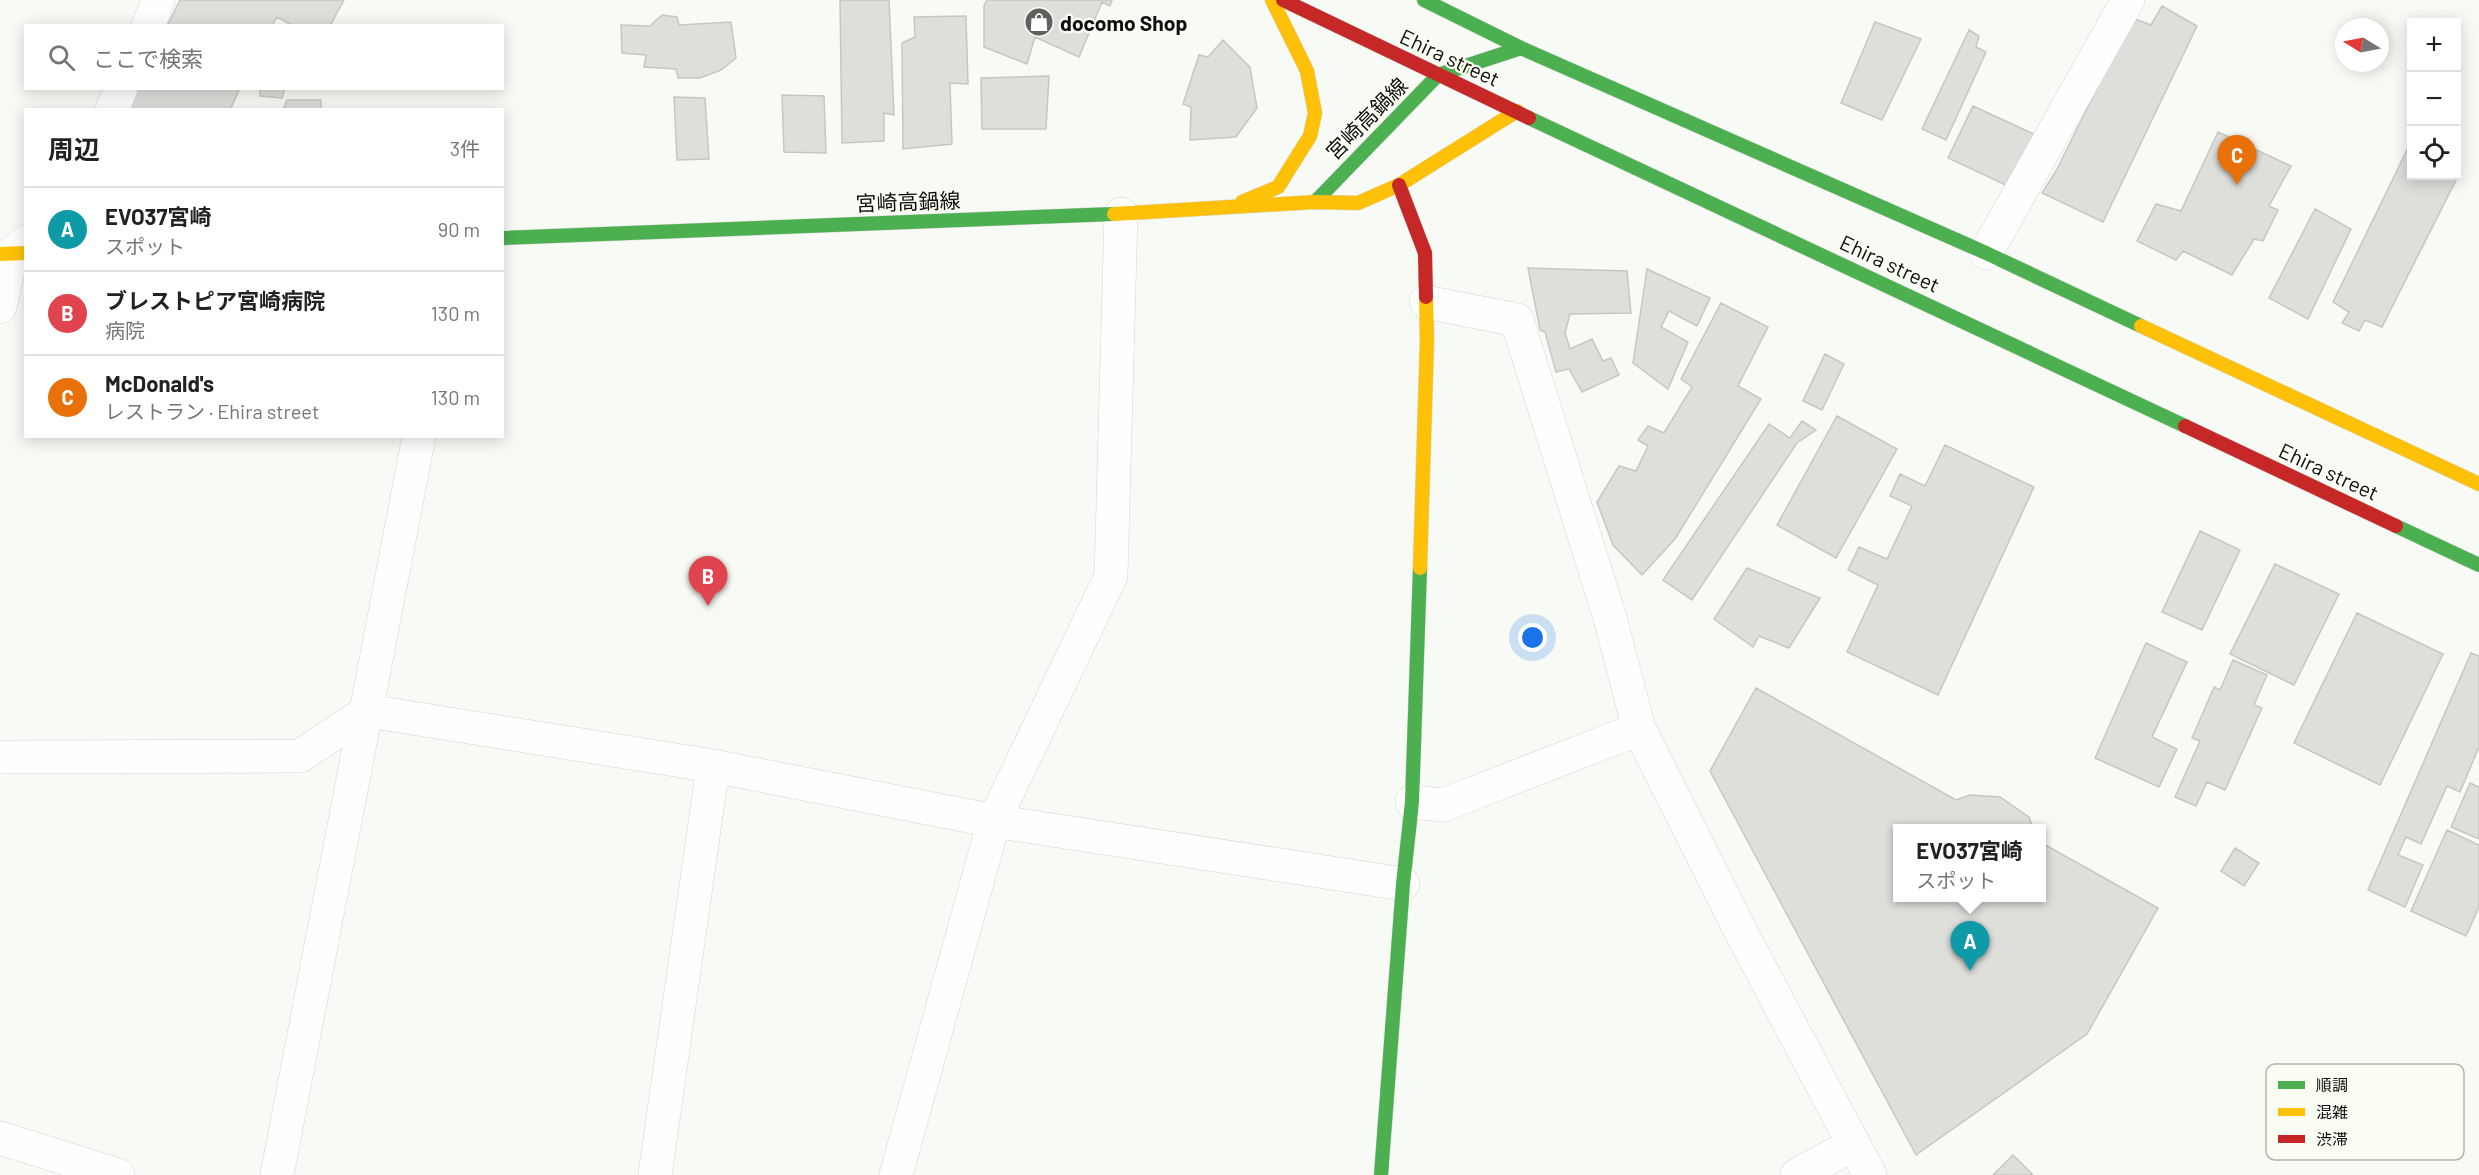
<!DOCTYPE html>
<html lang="ja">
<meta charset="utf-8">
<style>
:root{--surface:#fff;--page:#f6f6f6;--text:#222;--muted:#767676;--line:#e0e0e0;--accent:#ea580c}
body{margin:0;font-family:Barlow,"Noto Sans JP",sans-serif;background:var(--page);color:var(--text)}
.controls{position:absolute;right:18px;top:18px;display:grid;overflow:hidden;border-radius:0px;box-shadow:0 3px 15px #0003}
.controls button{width:54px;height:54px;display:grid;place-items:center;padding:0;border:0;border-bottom:2px solid var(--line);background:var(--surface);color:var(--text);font:30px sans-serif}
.compass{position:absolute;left:2335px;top:18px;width:54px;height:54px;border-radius:50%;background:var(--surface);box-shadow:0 3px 15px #0003;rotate:280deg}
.you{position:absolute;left:1533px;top:638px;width:21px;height:21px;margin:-15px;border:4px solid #fff;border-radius:50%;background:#1a73e8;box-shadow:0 0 0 9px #1a73e833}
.badge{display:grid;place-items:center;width:39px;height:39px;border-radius:50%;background:var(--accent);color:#fff;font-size:20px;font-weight:700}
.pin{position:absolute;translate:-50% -50px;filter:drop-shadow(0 2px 3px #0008)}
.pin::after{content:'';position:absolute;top:32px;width:21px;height:18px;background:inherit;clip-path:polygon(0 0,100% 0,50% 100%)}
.popup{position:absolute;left:1893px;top:824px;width:153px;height:78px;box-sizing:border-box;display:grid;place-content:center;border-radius:0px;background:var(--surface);filter:drop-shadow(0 2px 4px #0005);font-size:20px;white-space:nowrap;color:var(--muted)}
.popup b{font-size:22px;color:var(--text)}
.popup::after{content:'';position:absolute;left:50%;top:100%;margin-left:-12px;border:12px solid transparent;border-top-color:var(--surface)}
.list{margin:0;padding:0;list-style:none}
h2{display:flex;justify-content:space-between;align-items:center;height:78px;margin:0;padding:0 24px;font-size:26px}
h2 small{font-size:20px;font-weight:400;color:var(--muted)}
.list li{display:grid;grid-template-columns:39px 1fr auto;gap:18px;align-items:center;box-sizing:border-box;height:84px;padding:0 24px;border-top:2px solid var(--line)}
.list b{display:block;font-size:22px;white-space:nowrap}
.list p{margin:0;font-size:20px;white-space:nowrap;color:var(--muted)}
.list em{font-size:20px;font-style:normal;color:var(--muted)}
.icon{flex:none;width:33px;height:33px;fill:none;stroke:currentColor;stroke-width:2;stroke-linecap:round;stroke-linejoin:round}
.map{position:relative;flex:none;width:2479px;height:1175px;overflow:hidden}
.search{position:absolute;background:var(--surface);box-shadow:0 3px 15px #0003;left:24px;top:24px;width:480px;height:66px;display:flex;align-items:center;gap:15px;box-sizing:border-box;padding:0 21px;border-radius:0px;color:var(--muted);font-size:22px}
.panel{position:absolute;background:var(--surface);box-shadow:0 3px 15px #0003;left:24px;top:108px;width:480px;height:330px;border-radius:0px}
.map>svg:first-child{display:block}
.building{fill:#dedfdb;stroke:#c6c7c2;stroke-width:1.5}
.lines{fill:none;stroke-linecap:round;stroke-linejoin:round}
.street-casing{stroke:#d4d6d2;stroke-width:34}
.fast-casing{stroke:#d4d6d2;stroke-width:15}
.slow-casing{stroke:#d4d6d2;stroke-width:15}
.jam-casing{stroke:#d4d6d2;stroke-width:15}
.street{stroke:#fefefe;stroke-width:33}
.fast{stroke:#4caf50;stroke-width:14}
.slow{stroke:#ffc107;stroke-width:14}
.jam{stroke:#c62828;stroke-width:14}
.labels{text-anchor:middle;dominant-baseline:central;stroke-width:4.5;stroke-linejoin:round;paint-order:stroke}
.poi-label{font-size:21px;font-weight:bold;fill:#0e0f0c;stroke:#f9fdf2;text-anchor:start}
.street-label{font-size:21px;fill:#0e0f0c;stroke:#f9fdf2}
.key{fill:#f9fdf2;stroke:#b2b6ad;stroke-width:1.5}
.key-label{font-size:16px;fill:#0e0f0c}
</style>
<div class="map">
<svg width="2479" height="1175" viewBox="0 0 2479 1175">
<rect width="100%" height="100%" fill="#f8faf5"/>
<path class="building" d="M180 0H344L330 26H294L277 17 272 26H167Z
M840 0H889L894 115 884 113V141L842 143Z
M987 0H1112L1110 6 1102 2 1079 57 1035 37 1027 64 984 47V6Z
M2162 6 2197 26 2103 222 2042 193 2056 171 2132 18 2151 25Z
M662 15 677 17 679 25 731 22 736 58 721 70 700 78H678L676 69 644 67 646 55 622 53 621 25 650 26Z
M966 16 968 84 950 83 952 144 903 149 902 43 915 37 914 17Z
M1875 22 1921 39 1882 120 1841 103Z
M1969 30 1979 36 1976 47 1986 52 1946 140 1922 129Z
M1223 40 1250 67 1257 108 1236 137 1190 140 1191 107 1183 104 1199 55 1208 57Z
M1049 76 1046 129H982L981 78Z
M134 88H240L230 110H124Z
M260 88H285L282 98 260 96Z
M782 95 824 96 826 153 784 152Z
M674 97 705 98 709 159 677 160Z
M287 100H321V110H283Z
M1973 106 2036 135 2010 187 1948 158Z
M2218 132 2291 166 2269 206 2278 210 2263 241 2254 239 2232 275 2183 251 2176 260 2137 241 2156 204 2181 211Z
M2407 150 2412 152V176L2459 174 2382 327 2365 320 2359 331 2342 323 2349 312 2333 302Z
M2315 209 2351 229 2308 319 2269 298Z
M1528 268 1627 271 1631 313 1570 314 1565 333 1570 349 1592 339 1603 361 1611 358 1619 375 1582 392 1569 369 1556 372 1545 332 1540 330Z
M1647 269 1710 298 1697 326 1669 311 1661 327 1688 342 1668 389 1633 363Z
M1721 303 1768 327 1738 386 1761 399 1675 539 1642 575 1613 545 1597 502 1619 466 1636 471 1648 446 1638 440 1648 426 1664 433 1692 387 1681 379Z
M1825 354 1844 364 1822 410 1803 401Z
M1837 416 1897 449 1836 558 1777 525Z
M1802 421 1816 430 1797 443 1692 600 1663 580 1769 424 1790 438Z
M1945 445 2034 487 1938 695 1847 652 1878 585 1848 570 1859 547 1887 559 1912 506 1890 496 1900 474 1925 486Z
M2200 531 2240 550 2202 630 2162 612Z
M2275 564 2339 594 2294 685 2230 654Z
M1747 568 1820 598 1789 648 1759 636 1753 647 1714 619Z
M2357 613 2443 654 2380 785 2294 743Z
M2146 643 2187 662 2152 737 2177 749 2159 787 2095 758Z
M2471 653 2479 656V747L2460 792 2447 786 2421 844 2406 837 2398 855 2423 865 2405 907 2368 890Z
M2233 660 2267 675 2254 705 2262 708 2225 790 2207 782 2196 806 2175 797 2200 741 2192 738 2214 687 2220 690Z
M1756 688 1956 800 1970 795 2000 797 2029 817 2033 828H1898V898H2042V843L2158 908 2087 1034 1916 1155 1710 771Z
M2470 783 2479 787V839L2451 827Z
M2447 830 2479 845V907L2466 936 2411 911Z
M2235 848 2259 863 2244 886 2221 871Z
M2013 1155 2033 1175H1993Z"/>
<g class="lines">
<g class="street-casing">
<path id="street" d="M148 26 158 0
M112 110 121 88
M1986 253 2128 0
M1426 302 1517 320 1610 618 1639 729 1742 934 1870 1175
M0 307 12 253 26 242
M0 757 300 756 368 711 713 766 994 821 1403 884
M1412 802 1443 805 1639 729
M0 1138 118 1175
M277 1175 419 436
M655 1175 713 766
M896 1175 994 821 1111 576 1121 214
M1797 1175 1852 1145"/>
</g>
<g class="fast-casing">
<path id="fast" d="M1424 0 1521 48 1986 253 2141 326
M1529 118 2185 426
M1315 202 1438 75 1521 48
M502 238 1114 214
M2396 526 2479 565
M1381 1175 1403 884 1412 802 1420 568"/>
</g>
<g class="slow-casing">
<path id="slow" d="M1242 202 1278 187 1310 136 1315 113 1307 71 1272 0
M1114 214 1315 202 1358 203 1399 185 1517 111
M0 254 26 253
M2141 326 2479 484
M1420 568 1427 340 1426 297"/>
</g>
<g class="jam-casing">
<path id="jam" d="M1283 0 1529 118
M1399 185 1425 253 1426 297
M2185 426 2396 526"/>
</g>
<use href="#street" class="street"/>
<use href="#fast" class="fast"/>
<use href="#slow" class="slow"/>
<use href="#jam" class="jam"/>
</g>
<defs>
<g id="shop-disc" transform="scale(1.5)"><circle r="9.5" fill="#60615e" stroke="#f9fdf2"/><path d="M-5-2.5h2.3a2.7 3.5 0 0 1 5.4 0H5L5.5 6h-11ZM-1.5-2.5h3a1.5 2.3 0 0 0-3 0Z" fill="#fff"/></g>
</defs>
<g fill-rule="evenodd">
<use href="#shop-disc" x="1039" y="22"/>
</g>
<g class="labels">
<g class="poi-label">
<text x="1060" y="22">docomo Shop</text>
</g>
<g class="street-label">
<text transform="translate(1450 57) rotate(25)">Ehira street</text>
<text transform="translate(1366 118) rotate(-45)">宮崎高鍋線</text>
<text transform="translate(908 201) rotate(-2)">宮崎高鍋線</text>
<text transform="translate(1890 263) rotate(25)">Ehira street</text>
<text transform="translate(2329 471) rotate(25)">Ehira street</text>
</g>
</g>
<rect x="2266" y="1064" width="198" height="96" rx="9" class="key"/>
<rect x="2278" y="1081" width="27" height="8" fill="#4caf50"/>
<rect x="2278" y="1108" width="27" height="8" fill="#ffc107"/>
<rect x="2278" y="1135" width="27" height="8" fill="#c62828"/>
<g class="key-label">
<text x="2316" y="1091">順調</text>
<text x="2316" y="1118">混雑</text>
<text x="2316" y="1145">渋滞</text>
</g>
</svg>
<div class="controls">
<button>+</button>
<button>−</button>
<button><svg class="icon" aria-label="locate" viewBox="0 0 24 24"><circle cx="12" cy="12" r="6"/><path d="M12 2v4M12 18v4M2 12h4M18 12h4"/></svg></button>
</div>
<svg class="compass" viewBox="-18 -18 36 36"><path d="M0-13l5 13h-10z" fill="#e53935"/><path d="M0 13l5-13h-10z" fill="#767676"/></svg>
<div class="you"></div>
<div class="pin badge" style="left:1970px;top:971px;background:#0f9aa8">A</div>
<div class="popup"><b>EVO37宮崎</b>スポット</div>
<div class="pin badge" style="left:708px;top:606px;background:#e0444e">B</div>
<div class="pin badge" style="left:2237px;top:185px;background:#e8710a">C</div>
<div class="search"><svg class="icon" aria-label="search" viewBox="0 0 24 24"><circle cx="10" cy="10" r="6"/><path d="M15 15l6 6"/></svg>ここで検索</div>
<section class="panel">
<h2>周辺<small>3件</small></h2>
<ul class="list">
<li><span class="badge" style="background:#0f9aa8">A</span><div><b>EVO37宮崎</b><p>スポット</p></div><em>90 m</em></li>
<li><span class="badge" style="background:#e0444e">B</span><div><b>ブレストピア宮崎病院</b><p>病院</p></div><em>130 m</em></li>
<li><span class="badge" style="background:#e8710a">C</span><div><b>McDonald's</b><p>レストラン · Ehira street</p></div><em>130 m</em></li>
</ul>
</section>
</div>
